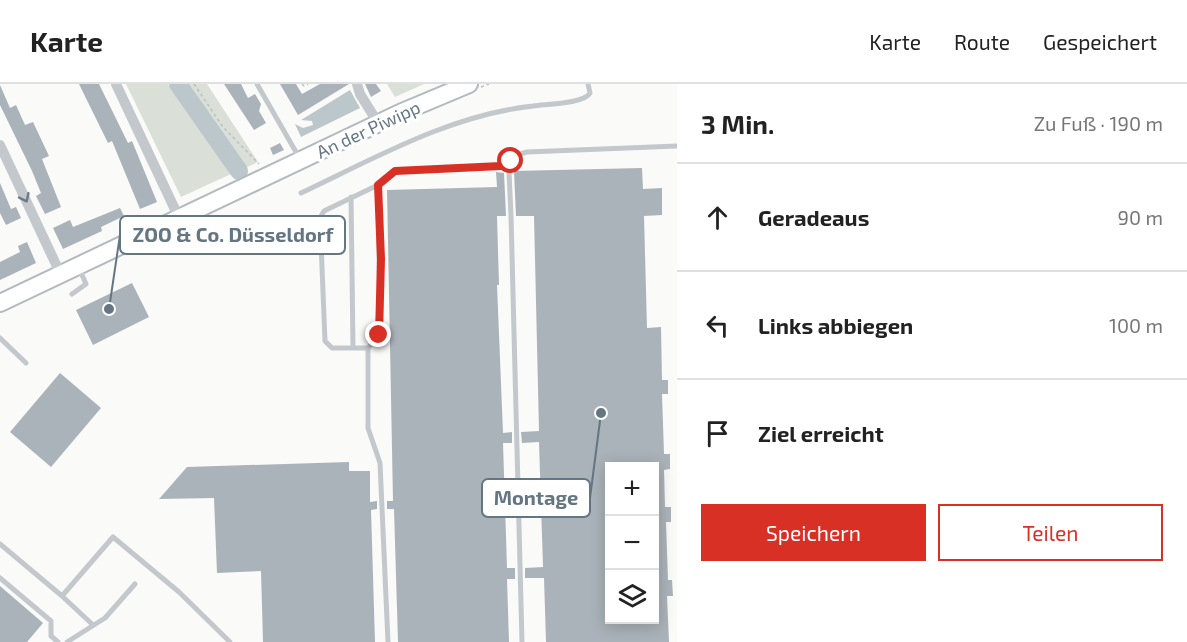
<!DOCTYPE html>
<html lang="de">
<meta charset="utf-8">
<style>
:root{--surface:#fff;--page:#f2f2f2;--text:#222;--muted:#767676;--line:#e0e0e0;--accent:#d93025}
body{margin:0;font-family:"Exo 2",sans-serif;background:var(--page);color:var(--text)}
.controls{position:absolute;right:18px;bottom:18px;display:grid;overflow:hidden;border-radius:0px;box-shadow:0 3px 15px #0003}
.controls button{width:54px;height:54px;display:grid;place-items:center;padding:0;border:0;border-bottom:2px solid var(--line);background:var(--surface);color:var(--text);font:30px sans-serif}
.stop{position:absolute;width:18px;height:18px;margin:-14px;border:4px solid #d93025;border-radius:50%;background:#fff}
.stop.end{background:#d93025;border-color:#fff;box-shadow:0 2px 6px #0008}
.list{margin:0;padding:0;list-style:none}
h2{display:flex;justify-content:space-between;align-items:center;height:78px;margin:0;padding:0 24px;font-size:26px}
h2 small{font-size:20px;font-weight:400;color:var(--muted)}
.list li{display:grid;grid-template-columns:39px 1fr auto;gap:18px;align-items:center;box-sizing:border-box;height:108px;padding:0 24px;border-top:2px solid var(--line)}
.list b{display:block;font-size:22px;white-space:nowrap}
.list em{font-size:20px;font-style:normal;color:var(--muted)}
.actions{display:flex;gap:12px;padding:18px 24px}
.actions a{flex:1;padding:14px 0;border:2px solid var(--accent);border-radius:0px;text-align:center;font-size:21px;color:var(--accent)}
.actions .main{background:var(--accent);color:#fff}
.icon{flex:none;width:33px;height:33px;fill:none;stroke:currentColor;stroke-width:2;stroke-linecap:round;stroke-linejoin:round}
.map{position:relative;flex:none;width:677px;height:558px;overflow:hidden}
header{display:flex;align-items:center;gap:36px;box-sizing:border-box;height:84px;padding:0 30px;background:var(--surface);border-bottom:2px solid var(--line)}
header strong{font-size:28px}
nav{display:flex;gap:33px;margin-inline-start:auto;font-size:21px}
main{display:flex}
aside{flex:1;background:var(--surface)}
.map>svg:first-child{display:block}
.green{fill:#dadfd7}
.water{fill:#bbc7cb}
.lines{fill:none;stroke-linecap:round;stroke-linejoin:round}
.river{stroke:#bbc7cb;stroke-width:18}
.building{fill:#aab3b9;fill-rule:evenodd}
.secondary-casing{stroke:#b3babf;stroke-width:20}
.path{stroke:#bbbfc2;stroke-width:1.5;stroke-dasharray:3 3;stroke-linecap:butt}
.lane{stroke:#c3c8cc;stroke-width:5}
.street{stroke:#c3c8cc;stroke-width:10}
.secondary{stroke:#fff;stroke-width:16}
.oneway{stroke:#6a7a87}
.route{stroke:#d93025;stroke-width:8}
.labels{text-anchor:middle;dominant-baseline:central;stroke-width:6;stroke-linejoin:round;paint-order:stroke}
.street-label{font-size:18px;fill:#657683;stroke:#fff}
.leader{fill:none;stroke:#657683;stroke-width:2}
.callout-dot{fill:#657683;stroke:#fff;stroke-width:2}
.callout{fill:#fff;stroke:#657683;stroke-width:2}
.callout-label{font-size:20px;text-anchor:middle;font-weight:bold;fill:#657683}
</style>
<header>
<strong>Karte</strong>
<nav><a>Karte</a><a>Route</a><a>Gespeichert</a></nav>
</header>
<main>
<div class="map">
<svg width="677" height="558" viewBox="0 0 677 558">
<rect width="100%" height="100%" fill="#fafaf8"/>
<path class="green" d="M126 0H168L231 90 181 113Z
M171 0H207L258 78 232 90Z
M387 0H424L395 13Z"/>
<path class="water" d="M350 6 360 24 301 53 295 40 303 44 313 41 312 37 301 36Z"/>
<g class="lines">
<path class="river" d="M178 0 239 87"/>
</g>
<path class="building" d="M79 0H99L128 59 132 57 157 118 140 125 112 57 108 59Z
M224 0H241L248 14 255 10 261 20 259 27 266 39 254 46Z
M280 0H296L302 10 320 0H349L298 31Z
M365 0H376L381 7 371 13Z
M0 1 10 24 16 21 25 41 33 38 49 72 42 75 61 123 45 130 36 112 41 109 32 87 0 21Z
M280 59 284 66 273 71 270 64Z
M642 84 643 105 662 104V131L644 132 647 244 661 243 662 296H668V310H662L664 370H670V385L664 386 665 423H671V438H666L668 496H672L673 512H667L669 558H546L544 494H525V484L543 483 539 358 522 359 521 348 539 347 534 132H516L514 87ZM609 382H654V536H609Z
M496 88 504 89 506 132H497L499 201H497L503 349 512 348V359H503L507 484H515V495H507L509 558H398L394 425H387V417H393L387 106 497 103Z
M0 99 11 125 16 123 21 134 6 141 0 129Z
M120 124 124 132 101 143 102 147 63 165 53 144 70 136 73 143Z
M27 158 36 179 0 196V178L20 168 18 162Z
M132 199 149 233 93 261 76 226Z
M60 289 101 324 51 383 10 348Z
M349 378V387H370V418L377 417V425L371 426 375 558H263L261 487 217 489 214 414 159 415 187 383Z
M0 502 43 539 27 558H0Z"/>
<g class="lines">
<g class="secondary-casing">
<path id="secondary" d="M0 219 400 29 469 0"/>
</g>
<path class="path" d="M194 0 223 43 259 80
M302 0 304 2 308 0
M481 3 489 0"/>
<path class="lane" d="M257 0 300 75
M506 79 509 88 511 132 522 558
M378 101 380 238 379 251 368 264V344L380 379 388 558
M301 109C375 74 450 31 533 22 546 20 584 20 590 9L588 0
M351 113 353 263
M72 210 86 200 79 184
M0 254 26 279
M368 264H332L325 257 320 134 324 127 378 101 395 87 501 82 516 71 527 68 677 62
M0 460 62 512 113 453 179 508 230 558
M0 494 51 537V552L58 558
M62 512 93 541
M67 558 105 534 135 500"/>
<path class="street" d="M116 0 179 134
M357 0 360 10 378 39
M0 61 61 191"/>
<use href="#secondary" class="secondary"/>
</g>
<defs><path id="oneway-chevron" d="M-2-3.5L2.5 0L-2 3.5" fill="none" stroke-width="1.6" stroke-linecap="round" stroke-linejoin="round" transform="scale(1.5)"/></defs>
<use class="oneway" href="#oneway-chevron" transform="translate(25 114) rotate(65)"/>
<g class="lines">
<path class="route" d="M379 251 381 175 378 101 395 87 501 82 511 77"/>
</g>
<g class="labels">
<g class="street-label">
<text transform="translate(368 45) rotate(-25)">An der Piwipp</text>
</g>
</g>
<path class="leader" d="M109 225L120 151M601 329L590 414"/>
<g class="callout-dot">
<circle cx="109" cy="225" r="6"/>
<circle cx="601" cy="329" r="6"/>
</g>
<g class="callout">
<rect x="120" y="132" width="225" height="38" rx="6"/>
<rect x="482" y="395" width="108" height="38" rx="6"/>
</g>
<g class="callout-label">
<text x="233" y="158">ZOO &amp; Co. Düsseldorf</text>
<text x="536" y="421">Montage</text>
</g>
</svg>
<div class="controls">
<button>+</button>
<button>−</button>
<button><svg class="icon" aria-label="layers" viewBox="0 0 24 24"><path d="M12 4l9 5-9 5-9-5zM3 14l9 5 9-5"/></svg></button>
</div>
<div class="stop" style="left:511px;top:77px"></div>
<div class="stop end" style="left:379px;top:251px"></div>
</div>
<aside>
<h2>3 Min.<small>Zu Fuß · 190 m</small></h2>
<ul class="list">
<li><svg class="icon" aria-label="ahead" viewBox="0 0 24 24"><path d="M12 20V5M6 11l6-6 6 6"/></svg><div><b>Geradeaus</b></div><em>90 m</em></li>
<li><svg class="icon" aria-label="left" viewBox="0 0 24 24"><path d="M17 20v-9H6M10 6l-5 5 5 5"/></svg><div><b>Links abbiegen</b></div><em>100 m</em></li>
<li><svg class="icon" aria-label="arrive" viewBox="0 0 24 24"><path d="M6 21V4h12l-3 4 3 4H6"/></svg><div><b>Ziel erreicht</b></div></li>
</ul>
<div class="actions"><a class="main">Speichern</a><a>Teilen</a></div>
</aside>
</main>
